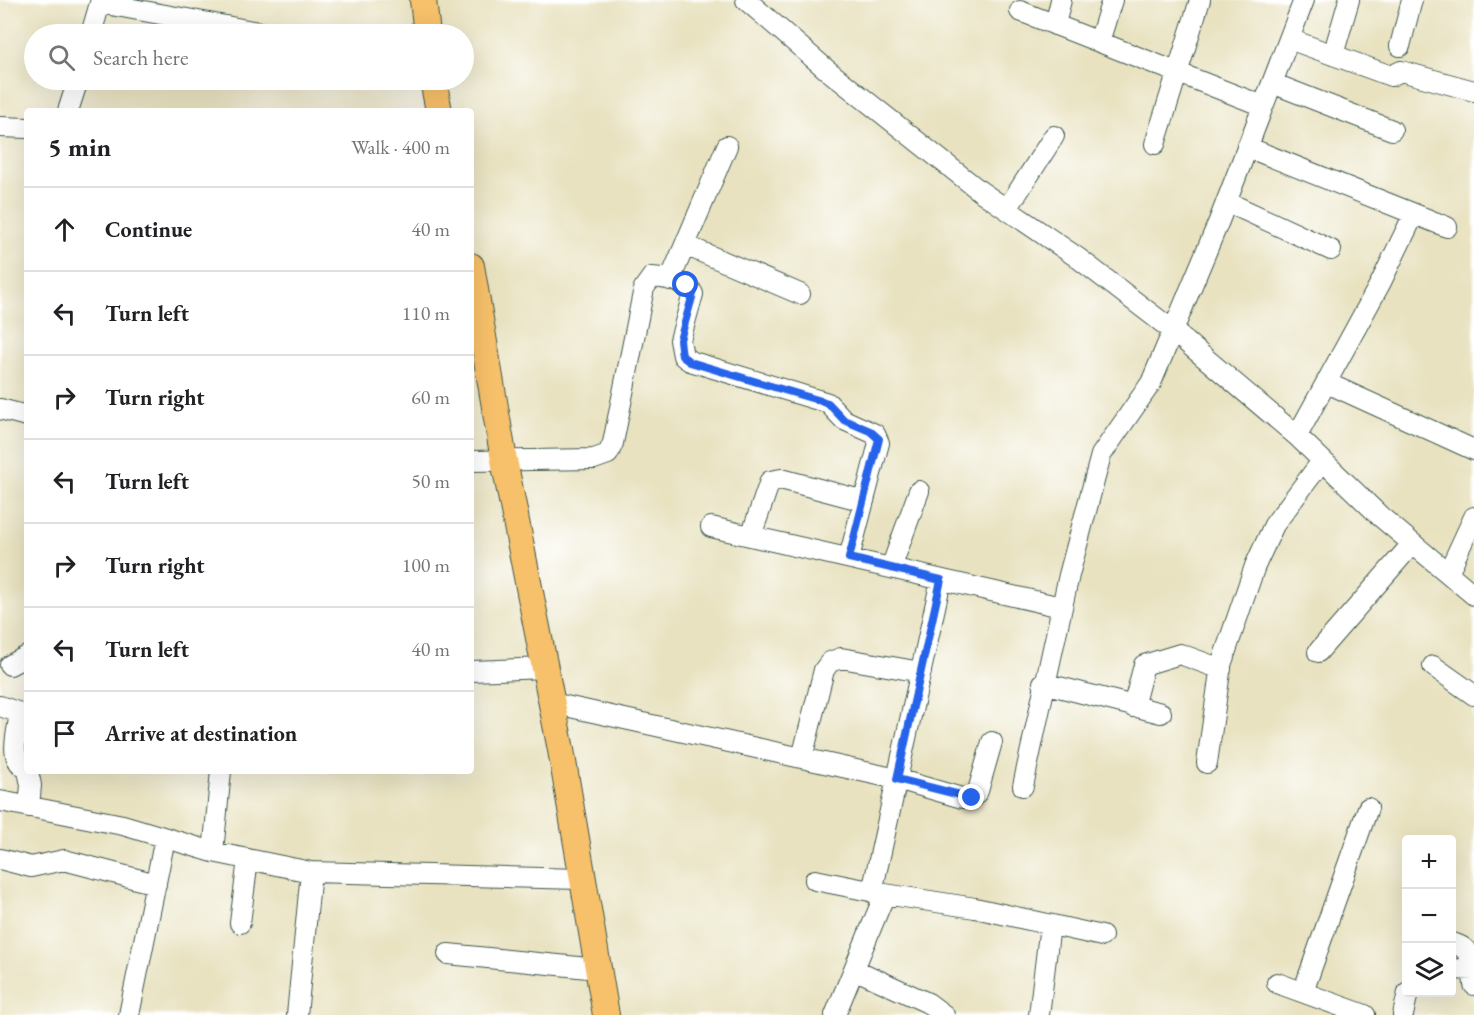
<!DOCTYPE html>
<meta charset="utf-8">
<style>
:root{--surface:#fff;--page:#f6f6f6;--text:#202124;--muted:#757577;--line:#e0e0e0}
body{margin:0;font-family:"EB Garamond",serif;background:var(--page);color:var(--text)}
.controls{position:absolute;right:18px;bottom:18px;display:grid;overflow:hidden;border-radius:6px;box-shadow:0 6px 24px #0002}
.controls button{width:54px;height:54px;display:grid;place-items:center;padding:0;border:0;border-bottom:2px solid var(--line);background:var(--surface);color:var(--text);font:30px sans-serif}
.stop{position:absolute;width:18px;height:18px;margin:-14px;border:4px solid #2563eb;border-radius:50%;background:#fff}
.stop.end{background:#2563eb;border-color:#fff;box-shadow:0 2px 6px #0008}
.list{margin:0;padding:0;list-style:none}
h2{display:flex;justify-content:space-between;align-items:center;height:78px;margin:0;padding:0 24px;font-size:26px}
h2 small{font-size:20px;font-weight:400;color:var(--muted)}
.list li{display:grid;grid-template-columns:39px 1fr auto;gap:18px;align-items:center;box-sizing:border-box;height:84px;padding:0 24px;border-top:2px solid var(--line)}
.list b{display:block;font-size:22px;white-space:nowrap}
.list em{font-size:20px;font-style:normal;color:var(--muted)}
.icon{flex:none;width:33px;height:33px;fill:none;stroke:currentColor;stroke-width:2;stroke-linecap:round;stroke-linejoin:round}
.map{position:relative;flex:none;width:1474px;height:1015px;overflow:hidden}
.search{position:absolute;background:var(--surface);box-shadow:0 6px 24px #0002;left:24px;top:24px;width:450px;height:66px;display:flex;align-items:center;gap:15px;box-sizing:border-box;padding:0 21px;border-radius:33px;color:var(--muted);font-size:22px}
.panel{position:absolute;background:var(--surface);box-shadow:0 6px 24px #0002;left:24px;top:108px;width:450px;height:666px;border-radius:6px}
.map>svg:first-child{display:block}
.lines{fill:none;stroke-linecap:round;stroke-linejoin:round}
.minor-casing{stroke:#3d5649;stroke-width:22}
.major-casing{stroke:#3d5649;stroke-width:28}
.minor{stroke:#fff;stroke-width:20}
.major{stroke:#f7c06b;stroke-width:26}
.route{stroke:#2563eb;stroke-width:8}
</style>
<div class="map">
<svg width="1474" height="1015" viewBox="0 0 1474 1015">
<rect width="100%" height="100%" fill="#fff"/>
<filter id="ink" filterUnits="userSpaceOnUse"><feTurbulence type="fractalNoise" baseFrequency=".0167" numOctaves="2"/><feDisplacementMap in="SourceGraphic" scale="12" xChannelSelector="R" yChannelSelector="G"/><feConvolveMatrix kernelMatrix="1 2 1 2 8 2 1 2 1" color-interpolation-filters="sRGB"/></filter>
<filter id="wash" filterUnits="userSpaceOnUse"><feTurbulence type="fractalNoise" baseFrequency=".008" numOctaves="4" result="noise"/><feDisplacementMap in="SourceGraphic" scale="24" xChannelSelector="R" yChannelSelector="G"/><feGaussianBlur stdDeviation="1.35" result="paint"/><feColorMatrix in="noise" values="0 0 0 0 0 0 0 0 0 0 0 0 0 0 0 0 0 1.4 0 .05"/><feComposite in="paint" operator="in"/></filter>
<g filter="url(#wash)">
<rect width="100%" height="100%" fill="#e8e2c0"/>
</g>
<g filter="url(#ink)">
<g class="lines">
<g class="minor-casing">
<path id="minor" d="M746 0 826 69 980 191 1078 258 1172 330 1297 436 1381 517 1474 595
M1020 11 1263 106
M1055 25 1061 0
M91 34 100 3 269 34
M1289 39 1391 76 1401 71 1474 91
M1099 42 1112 0
M1400 46 1412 0
M1333 55 1349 0
M1272 83 1392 130
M68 111 78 80
M0 127 27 128
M1155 144 1200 0
M1247 147 1447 227
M1227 202 1331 250
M1007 209 1054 136
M685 245 800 294
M670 280 727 146
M1327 383 1474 450
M0 409 27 416
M1297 436 1381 282 1414 214
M471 461 594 459 608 454 613 443 644 288 652 277C665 278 688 281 693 294L680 340 683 356 690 361 828 403 844 420 875 434 879 443 849 558
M711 527 1061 607
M751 536 770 481 781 479 864 501
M891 568 919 491
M1449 571 1474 517
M1318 652 1412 544
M10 665 27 656
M1433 666 1474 695
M471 671 545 668
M1043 683 1161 713
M552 703 897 779 962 798H972L978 791 992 742
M0 706 17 712 19 718C17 736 8 759 27 769
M1133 707 1144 665 1180 654 1221 669
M802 758 824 670 830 662 841 658 921 672
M1207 763 1221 665 1255 566 1274 525 1322 461
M28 771 31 785 29 807
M1023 786 1069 575 1101 455 1151 383 1219 221 1304 0
M0 801 123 825 213 852 311 872 582 879
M213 852 221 771
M0 859 31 867 64 860 156 884
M815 880 885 894 975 908 1102 936
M872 892 941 580
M240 923 248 859
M1452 943C1474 948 1472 965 1474 985
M448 954 598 969
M1452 969 1473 970
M856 970 928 1003 944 1015
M1277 983 1365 1015
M1303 992 1368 808
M129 1015 165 838
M297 1015 311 872
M835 1015 885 894
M1039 1015 1050 925
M1403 1015 1408 992"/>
</g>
<g class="major-casing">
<path id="major" d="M423 0 427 34
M433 80 439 111
M471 266 504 460 561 750 606 1015"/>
</g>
<use href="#minor" class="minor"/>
<use href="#major" class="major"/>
</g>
</g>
<g class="lines" filter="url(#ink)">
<path class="route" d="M686 285 693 294 680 340 682 356 690 362 828 403 844 420 870 431 879 439 849 558 941 580 897 779 972 798"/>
</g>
</svg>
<div class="controls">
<button>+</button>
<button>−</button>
<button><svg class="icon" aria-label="layers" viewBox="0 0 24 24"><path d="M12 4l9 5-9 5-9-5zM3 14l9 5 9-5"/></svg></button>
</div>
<div class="stop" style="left:686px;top:285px"></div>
<div class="stop end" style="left:972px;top:798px"></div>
<div class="search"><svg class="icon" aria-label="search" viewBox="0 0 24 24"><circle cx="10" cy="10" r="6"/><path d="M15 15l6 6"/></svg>Search here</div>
<section class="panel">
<h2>5 min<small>Walk · 400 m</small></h2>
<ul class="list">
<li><svg class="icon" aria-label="ahead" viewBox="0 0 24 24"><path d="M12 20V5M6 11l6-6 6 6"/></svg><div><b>Continue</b></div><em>40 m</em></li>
<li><svg class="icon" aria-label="left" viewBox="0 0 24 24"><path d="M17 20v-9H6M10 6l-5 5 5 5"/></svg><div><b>Turn left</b></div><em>110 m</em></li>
<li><svg class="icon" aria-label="right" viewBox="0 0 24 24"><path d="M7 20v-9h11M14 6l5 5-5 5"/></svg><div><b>Turn right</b></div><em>60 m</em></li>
<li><svg class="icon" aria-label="left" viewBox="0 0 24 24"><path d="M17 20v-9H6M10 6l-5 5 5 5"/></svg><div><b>Turn left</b></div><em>50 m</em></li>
<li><svg class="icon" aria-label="right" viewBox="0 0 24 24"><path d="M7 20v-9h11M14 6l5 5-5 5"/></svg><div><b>Turn right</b></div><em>100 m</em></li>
<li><svg class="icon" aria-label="left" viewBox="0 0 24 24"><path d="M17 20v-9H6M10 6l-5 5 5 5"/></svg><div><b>Turn left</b></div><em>40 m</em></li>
<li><svg class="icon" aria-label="arrive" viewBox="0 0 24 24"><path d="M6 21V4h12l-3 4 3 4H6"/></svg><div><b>Arrive at destination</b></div></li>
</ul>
</section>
</div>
